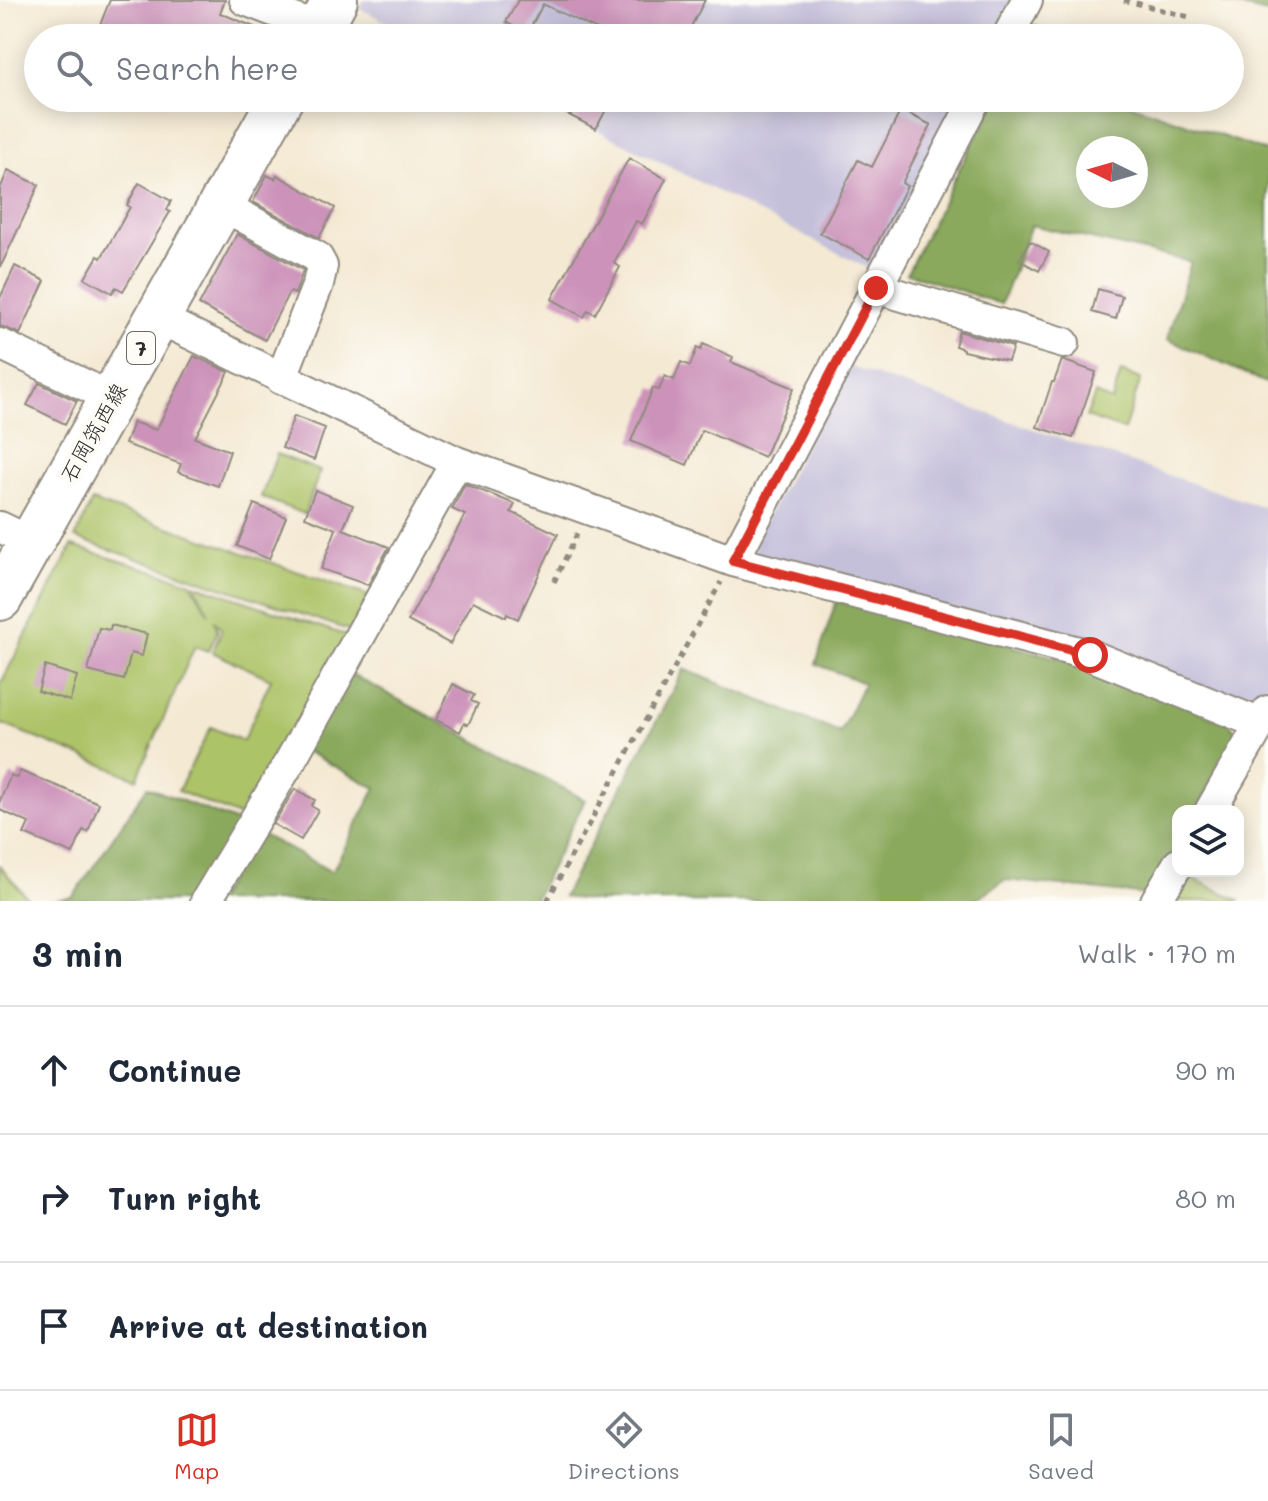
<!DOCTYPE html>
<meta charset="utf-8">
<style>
:root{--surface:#fff;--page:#f2f2f3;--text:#1f2937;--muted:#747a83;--line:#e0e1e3;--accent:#d93025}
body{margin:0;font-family:Mali,"Klee One",sans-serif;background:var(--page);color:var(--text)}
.controls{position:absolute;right:24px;bottom:24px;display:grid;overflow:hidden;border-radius:16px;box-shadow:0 4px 20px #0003}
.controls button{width:72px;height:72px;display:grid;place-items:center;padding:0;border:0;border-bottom:2px solid var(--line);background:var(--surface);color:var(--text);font:40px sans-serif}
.compass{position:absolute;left:1076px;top:136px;width:72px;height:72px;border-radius:50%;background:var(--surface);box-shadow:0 4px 20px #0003;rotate:275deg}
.stop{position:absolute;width:24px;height:24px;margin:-18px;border:6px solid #d93025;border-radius:50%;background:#fff}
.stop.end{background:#d93025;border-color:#fff;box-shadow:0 2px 8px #0008}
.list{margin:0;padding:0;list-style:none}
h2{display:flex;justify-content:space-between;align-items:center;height:104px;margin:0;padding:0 32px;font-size:34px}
h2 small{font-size:26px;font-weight:400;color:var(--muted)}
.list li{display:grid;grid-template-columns:52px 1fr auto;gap:24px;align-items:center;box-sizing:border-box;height:128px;padding:0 32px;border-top:2px solid var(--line)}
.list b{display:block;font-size:30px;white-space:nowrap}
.list em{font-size:26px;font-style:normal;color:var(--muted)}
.icon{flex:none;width:44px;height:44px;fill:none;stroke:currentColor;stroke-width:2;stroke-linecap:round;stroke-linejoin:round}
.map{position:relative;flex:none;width:1268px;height:901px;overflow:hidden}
.search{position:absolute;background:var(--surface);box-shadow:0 4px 20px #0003;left:24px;right:24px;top:24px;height:88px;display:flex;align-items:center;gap:20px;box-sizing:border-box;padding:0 28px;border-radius:44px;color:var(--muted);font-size:30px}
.sheet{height:488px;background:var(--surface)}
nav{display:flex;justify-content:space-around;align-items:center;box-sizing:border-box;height:112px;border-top:2px solid var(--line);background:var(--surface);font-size:22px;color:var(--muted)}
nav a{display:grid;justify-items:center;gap:4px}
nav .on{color:var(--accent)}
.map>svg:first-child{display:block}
.industrial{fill:#c5c0da}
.green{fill:#adc368;stroke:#6c774a;stroke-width:2}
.forest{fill:#8aa95c;stroke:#5a6a44;stroke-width:2;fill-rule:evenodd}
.building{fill:#cc92b9}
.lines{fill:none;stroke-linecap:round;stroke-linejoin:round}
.street-casing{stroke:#908a7f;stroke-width:34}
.primary-casing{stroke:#908a7f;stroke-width:48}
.path{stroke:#908a7f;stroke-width:5;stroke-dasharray:6 6;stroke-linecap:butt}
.street{stroke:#fff;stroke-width:30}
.primary{stroke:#fff;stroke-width:44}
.route{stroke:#d93025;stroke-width:10}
.labels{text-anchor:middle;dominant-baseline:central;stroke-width:8;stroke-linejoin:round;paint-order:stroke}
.shield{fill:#fdfcf7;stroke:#6a6a68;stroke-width:2}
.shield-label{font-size:20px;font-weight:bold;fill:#2b2b2b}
.street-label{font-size:22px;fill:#2b2b2b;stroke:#fdfcf7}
</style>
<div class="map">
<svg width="1268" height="901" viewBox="0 0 1268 901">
<rect width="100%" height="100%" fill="#fdfcf7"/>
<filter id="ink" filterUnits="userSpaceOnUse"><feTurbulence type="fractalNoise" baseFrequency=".0125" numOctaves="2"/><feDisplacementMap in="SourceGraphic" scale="16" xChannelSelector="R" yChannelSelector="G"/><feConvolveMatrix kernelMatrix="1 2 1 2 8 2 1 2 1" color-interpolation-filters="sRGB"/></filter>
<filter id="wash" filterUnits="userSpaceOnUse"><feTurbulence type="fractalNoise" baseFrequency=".006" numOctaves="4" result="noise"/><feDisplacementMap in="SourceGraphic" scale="32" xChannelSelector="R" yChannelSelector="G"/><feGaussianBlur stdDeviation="1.8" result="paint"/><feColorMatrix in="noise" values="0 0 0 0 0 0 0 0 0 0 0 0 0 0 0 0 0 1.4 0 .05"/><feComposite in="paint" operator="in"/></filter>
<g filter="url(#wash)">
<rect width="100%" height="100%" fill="#f4e9d3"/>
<path class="industrial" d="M364 0H1017L997 38H418L359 8Z
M535 98H966L875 272Z
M848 366 1268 509V682L1261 695 1235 704 755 553 754 542Z"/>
<path class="green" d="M1121 372 1141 379 1124 430 1086 417 1095 394 1112 401Z
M277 454 320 471 304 514 261 497Z
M92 501 372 597 352 631 75 538Z
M72 546 190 582 209 614 194 584 348 636 243 818 178 791 211 727 243 741 271 679 212 652 222 630 214 620 218 631 208 651 195 646 137 779 0 723V685Z
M0 866 30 901H0Z
M1191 878 1241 901H1178Z"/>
<path class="forest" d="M1211 0H1268V13Z
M1032 25 1069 38H1025Z
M995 98H1112L1268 152V384L1167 339 1191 262 1031 225 1001 304 907 273ZM1088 148H1136V196H1088Z
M836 601 1090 666 1230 724 1240 736 1198 811H1178V844L1147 895 1005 880 973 901H596L563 897 684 669 840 733 864 683 816 664Z
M349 673 585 800 534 901H216L257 832 332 872 376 788 305 751Z
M147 787 245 825 197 901H49L73 897Z"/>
<g id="blocks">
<path class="building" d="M110 0H225L220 13 281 38H131L100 25Z
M518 0H705L685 38H614L543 4 527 34 506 22Z
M536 98H612L596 129Z
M901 110 931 125 902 183 907 186 869 259 820 233 858 160 872 167Z
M629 158 666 179 642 224 636 221 614 263 620 267 595 314 588 310 584 317 552 299Z
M8 170 39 185 0 268V189Z
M267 175 275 179 277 175 335 208 319 238 253 202Z
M139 183 171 201 167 210 170 212 123 291 116 287 112 293 85 278 98 256 101 258 108 246 130 207 127 205Z
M237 234 303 270 295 294 290 292 287 296 265 340 199 305Z
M1030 241 1049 252 1039 271 1019 260Z
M15 266 45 281 20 334 0 326V298Z
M1098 289 1122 296 1116 319 1092 312Z
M959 331 1013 347 1008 361 963 351V349L955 346Z
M703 344 733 357 731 362 794 388 764 457 702 430 687 465 631 441 653 388 659 390 665 376 674 380 681 362 690 366 697 348 701 350Z
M194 356 229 372 195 438 230 451 218 486 178 472 181 464 125 444 133 422 156 430Z
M1062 360 1096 372 1073 438 1037 427 1052 382H1054Z
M39 383 77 401 65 424 27 405Z
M294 416 325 428 314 460 282 448Z
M465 484 515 504 511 512 558 534 518 619 507 614 506 617 473 601 450 644 408 621 465 515 452 509Z
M315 490 353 505 343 529 389 547 368 585 321 569 336 529 305 517Z
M254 504 286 517 269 559 237 546Z
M111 625 147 634 142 656 131 653 124 680 88 671 99 628 110 630Z
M45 666 77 676 70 701 38 691Z
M453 684 474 695 471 701 478 704 468 725 464 723 460 732 436 720Z
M20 771 99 803 88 832 83 830 73 854 24 834 29 823 0 810V800L11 775 17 778Z
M295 789 315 800 311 806 318 810 301 840 273 824Z"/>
</g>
</g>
<g filter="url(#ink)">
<use href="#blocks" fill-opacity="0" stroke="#908a7f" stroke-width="2"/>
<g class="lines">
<g class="street-casing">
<path id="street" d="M245 0 320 29
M1007 38 1027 0
M222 205 317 257 322 266 318 284 281 379
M876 288 1064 343
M158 318 457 462 733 561 1090 655 1261 724
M0 344 112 398
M0 527 31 542
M733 561 976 98
M1210 811 1268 711
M206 901 289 763 457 462
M1156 901 1178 864"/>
</g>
<g class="primary-casing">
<path id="primary" d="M315 38 335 0
M0 598 281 98"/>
</g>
<path class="path" d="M1124 0 1193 18
M554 582 578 532
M547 901 721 582"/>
<use href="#street" class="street"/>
<use href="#primary" class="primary"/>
</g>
</g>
<g class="lines" filter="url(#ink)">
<path class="route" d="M876 288 733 561 1090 655"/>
</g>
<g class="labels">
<rect class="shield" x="127" y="332" width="28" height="32" rx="6"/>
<g class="shield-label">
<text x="141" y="348">7</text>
</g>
<g class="street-label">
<text transform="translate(93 432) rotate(-60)">石岡筑西線</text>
</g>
</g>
</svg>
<div class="controls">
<button><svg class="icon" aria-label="layers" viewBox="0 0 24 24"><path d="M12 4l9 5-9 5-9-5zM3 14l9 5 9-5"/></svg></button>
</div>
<svg class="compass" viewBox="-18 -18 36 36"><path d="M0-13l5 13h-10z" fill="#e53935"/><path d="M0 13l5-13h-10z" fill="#747a83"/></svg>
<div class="stop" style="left:1090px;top:655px"></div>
<div class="stop end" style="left:876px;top:288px"></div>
<div class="search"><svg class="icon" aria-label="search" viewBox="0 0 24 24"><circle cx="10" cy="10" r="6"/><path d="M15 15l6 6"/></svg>Search here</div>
</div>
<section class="sheet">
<h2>3 min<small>Walk · 170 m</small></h2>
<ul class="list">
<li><svg class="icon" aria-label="ahead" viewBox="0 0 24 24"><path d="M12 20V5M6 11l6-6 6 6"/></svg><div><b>Continue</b></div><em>90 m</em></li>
<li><svg class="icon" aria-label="right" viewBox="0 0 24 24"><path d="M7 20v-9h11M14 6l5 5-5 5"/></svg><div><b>Turn right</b></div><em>80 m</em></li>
<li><svg class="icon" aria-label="arrive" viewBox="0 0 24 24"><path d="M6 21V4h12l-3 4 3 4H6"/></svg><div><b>Arrive at destination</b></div></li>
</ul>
</section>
<nav>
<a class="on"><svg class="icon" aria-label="map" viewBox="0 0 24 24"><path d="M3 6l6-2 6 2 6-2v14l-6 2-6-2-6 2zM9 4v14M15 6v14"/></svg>Map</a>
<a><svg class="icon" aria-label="directions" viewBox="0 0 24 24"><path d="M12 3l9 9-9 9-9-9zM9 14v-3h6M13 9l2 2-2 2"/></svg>Directions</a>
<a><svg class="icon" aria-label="saved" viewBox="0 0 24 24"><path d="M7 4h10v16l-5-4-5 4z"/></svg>Saved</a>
</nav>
